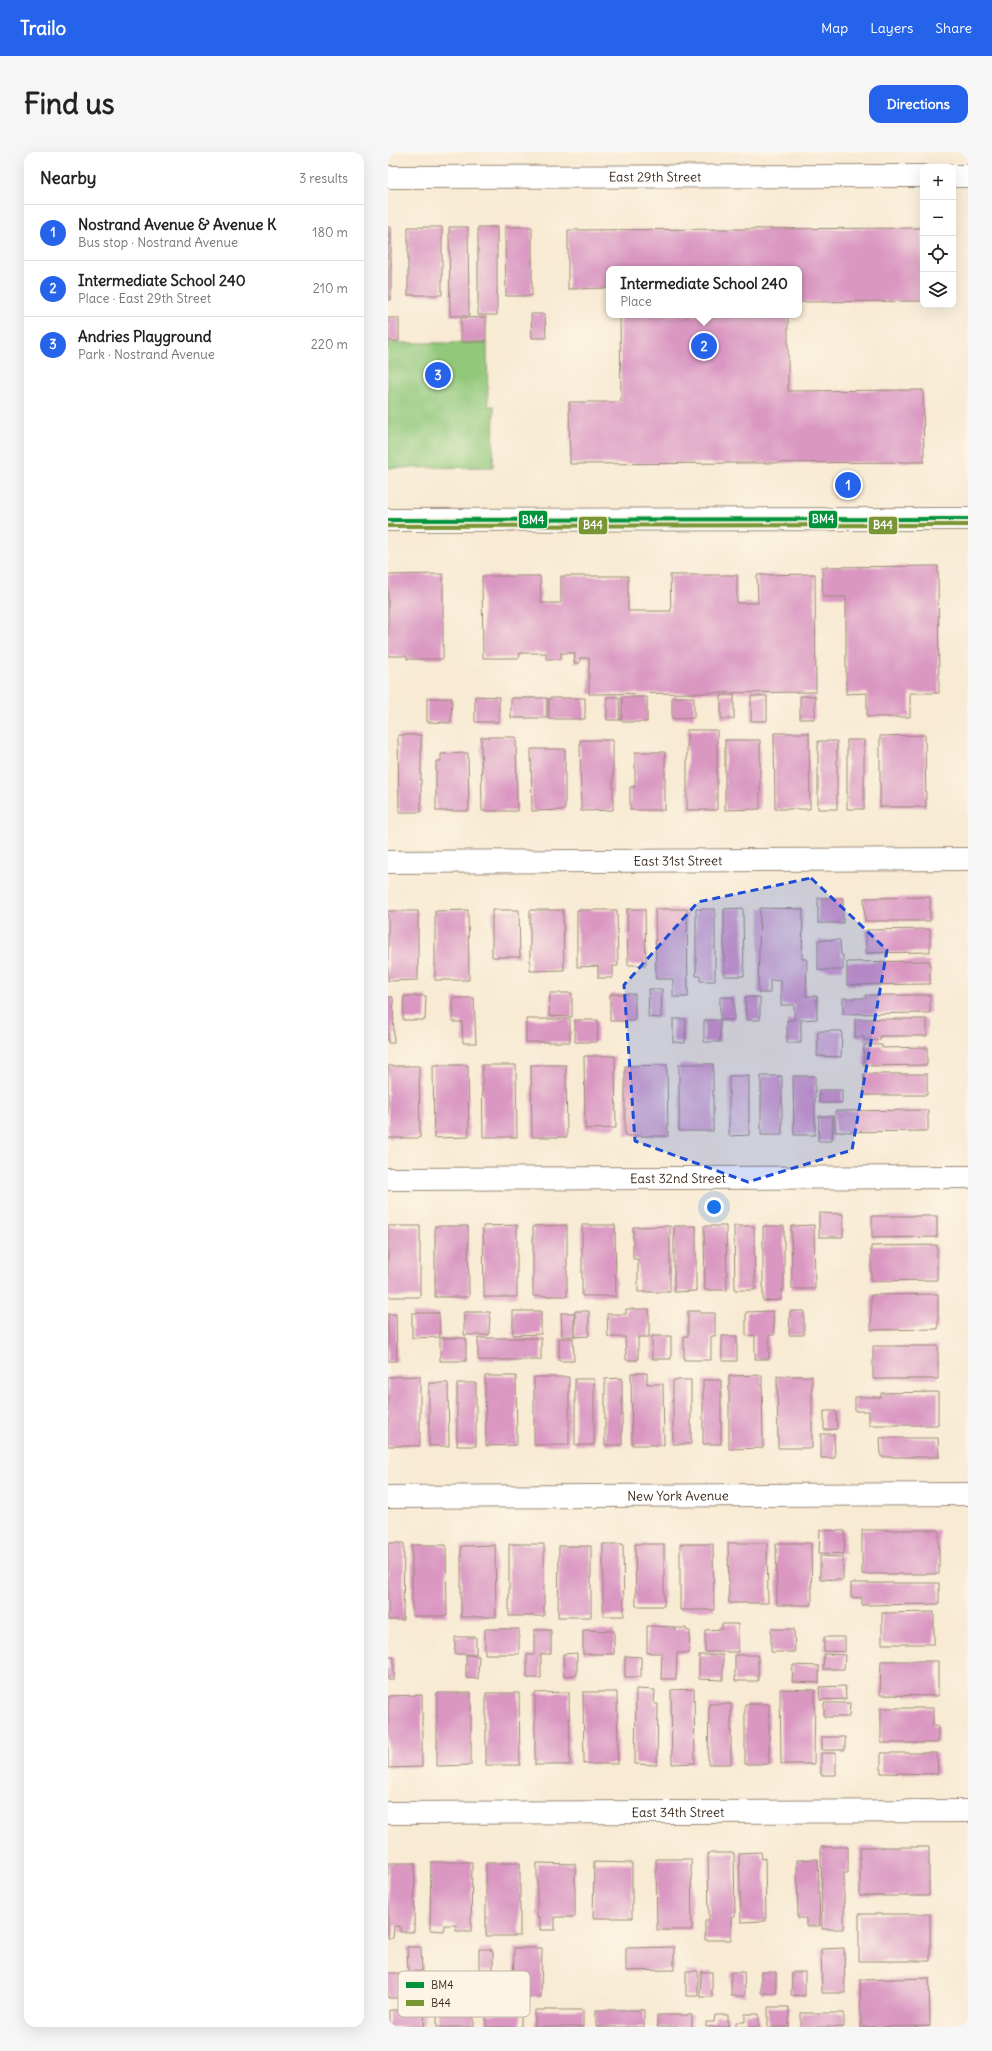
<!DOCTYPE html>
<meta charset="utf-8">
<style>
:root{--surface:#fff;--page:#f6f6f6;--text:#222;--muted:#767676;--line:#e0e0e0;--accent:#2563eb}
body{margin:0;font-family:Delius,sans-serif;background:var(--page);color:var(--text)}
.controls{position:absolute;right:12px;top:12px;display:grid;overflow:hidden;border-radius:8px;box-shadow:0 4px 16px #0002}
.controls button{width:36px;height:36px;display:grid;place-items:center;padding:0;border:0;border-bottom:1px solid var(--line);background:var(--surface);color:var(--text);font:20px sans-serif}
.you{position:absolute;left:326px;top:1055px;width:14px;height:14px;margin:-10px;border:3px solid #fff;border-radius:50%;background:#1a73e8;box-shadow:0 0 0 6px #1a73e833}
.badge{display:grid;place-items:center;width:26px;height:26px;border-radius:50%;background:var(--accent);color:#fff;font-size:13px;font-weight:700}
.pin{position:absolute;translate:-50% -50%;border:2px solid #fff;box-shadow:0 1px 4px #0006}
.popup{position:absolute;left:218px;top:114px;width:196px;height:52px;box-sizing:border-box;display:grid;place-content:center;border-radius:8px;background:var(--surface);filter:drop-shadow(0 1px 3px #0005);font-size:13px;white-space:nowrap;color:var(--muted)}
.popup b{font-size:15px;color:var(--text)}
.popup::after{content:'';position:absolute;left:50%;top:100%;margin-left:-8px;border:8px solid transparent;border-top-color:var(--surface)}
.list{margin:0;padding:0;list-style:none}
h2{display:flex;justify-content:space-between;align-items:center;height:52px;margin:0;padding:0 16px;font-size:17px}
h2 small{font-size:13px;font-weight:400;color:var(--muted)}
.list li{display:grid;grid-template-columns:26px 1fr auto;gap:12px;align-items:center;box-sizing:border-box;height:56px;padding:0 16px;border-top:1px solid var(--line)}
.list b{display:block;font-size:15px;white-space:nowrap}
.list p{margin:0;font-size:13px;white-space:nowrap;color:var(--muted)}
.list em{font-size:13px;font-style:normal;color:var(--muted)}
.icon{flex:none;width:22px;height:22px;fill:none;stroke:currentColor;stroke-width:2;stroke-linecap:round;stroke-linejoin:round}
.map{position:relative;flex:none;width:580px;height:1875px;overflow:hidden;border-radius:12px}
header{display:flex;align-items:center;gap:24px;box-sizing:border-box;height:56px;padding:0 20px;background:var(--accent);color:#fff}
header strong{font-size:19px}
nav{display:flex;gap:22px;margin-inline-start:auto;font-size:14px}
.intro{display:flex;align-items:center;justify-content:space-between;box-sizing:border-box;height:96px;padding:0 24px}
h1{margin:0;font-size:28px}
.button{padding:10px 18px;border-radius:12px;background:var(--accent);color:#fff;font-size:14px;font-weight:700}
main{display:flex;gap:24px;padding:0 24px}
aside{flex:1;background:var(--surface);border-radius:12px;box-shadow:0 4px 16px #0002}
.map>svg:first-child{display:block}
.green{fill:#91c87a;stroke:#66794c}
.building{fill:#da97c2}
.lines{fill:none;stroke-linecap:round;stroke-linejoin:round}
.street-casing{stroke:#9a8a78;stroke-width:24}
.secondary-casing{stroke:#9a8a78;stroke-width:24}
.street{stroke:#fff;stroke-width:22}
.secondary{stroke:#fff;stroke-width:22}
.bus-1-casing{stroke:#fcf5e5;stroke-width:7}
.bus-2-casing{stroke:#fcf5e5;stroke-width:7}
.bus-1{stroke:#00933c;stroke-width:4}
.bus-2{stroke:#799534;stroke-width:4}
.marked{fill:#1d4ed8;fill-opacity:0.2;stroke:#1d4ed8;stroke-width:3;stroke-dasharray:8 5;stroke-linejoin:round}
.labels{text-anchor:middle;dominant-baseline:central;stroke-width:3.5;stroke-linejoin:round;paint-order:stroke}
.street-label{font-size:13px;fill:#3b2a1e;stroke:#fcf5e5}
.key{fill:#fcf5e5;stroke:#c2b8a9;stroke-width:1}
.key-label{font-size:11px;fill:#3b2a1e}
.line-badge{stroke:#fcf5e5;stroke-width:1.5}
.badge-label{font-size:11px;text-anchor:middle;font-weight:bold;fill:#fff}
</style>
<header>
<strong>Trailo</strong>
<nav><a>Map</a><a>Layers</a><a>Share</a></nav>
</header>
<div class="intro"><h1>Find us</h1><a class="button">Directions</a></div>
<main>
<aside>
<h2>Nearby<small>3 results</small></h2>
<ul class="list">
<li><span class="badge">1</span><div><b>Nostrand Avenue &amp; Avenue K</b><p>Bus stop · Nostrand Avenue</p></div><em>180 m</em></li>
<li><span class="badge">2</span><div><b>Intermediate School 240</b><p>Place · East 29th Street</p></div><em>210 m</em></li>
<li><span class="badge">3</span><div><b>Andries Playground</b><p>Park · Nostrand Avenue</p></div><em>220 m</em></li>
</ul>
</aside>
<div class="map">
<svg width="580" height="1875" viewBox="0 0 580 1875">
<rect width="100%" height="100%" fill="#fcf5e5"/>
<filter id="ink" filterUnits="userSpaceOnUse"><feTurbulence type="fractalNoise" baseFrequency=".025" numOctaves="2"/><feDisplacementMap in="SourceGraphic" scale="8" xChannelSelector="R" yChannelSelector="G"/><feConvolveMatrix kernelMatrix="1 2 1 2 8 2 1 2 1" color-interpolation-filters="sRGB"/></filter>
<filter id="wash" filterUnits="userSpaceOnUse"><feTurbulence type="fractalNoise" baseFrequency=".012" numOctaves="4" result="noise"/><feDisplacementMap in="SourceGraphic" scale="16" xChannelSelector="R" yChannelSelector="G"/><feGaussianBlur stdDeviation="0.9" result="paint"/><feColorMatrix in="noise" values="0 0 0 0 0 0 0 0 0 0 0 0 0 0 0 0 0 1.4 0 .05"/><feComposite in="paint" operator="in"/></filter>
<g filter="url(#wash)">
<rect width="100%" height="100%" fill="#f8ead3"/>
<path class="green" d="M0 191H99L100 254H106L105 315 0 316Z"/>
<g id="blocks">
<path class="building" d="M0 75H3V148H0Z
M20 75H54V143H20Z
M61 75H80L81 164H62Z
M90 75H109V163H90Z
M117 75H144V144H118Z
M534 76 535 149 411 150V117H221V136L180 137V78Z
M143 162H157L158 186H144Z
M232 163H400V239L535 238 536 310 182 312 181 250H233Z
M98 165V190H73V166Z
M0 166H11V189H0Z
M550 414 551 541H522V565H479V541L458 542V445H435L434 415Z
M55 422V507H19V504H0V423Z
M427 422 428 540 201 542V506H192V511H186L187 501H173V507H158V501H132L131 506H95L94 424H152L153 451H173V424H240V459H283L282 423H349V451H370L369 423Z
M333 543H346V567H333Z
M87 544 111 545V570H87Z
M363 544H379V569H363Z
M412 544H427V567H412Z
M219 545H231L232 568H219Z
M234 545H259V570H234Z
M284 545H306V566L284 567Z
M39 546H64L63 571 39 570Z
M123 546H159V566H123Z
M161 546H197V567H161Z
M299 578H329V658H299Z
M386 581H421L422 657H387Z
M10 583H33V660H11Z
M537 583 538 655H492V584Z
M93 585H128L129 659H94Z
M192 588H225V658L193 659Z
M337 588H372V657L337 658Z
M459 588H476V657H459Z
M430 589H449V657H430Z
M143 597H177V658L144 659Z
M247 600H277V658H242V635H247Z
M80 601 81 659H48V609H53V602Z
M542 745V769H477L476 746Z
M430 746H455V771H430Z
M355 756 356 824H336V757Z
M372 756 415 757 414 807H419L418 844H429V867L413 868V891H399V868H406V853H393V829L382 828V841H370Z
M239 757H257L258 813H240Z
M267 757H299L300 845H285V827H268Z
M308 757H327V829H312V824H308Z
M80 758 81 828H47V759Z
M104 758H131L132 805H104Z
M142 758H175L176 818 142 819Z
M189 758H229L230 814H225V826H210V814L189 815Z
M0 759H30V828L0 829Z
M542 777V800L478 801V778Z
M430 788H452L453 803H455V818H430Z
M542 809V832L459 833V810Z
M261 837H274L273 866 260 865Z
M162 841H184V865L161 864Z
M222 842H247V869H222Z
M477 843H542V861L455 862V846H478Z
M16 844H38L37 868H15Z
M0 845H5L6 891H0Z
M332 845H346V868H332Z
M357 845H372V868H358Z
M65 846H86L88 891H75L74 870H65Z
M138 867H182V890H138Z
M285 867H298L297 891 285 890Z
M467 867H539V884H492V888H476V885H467Z
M187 868H210L209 890H187Z
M316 868H332V890H316Z
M430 879H454L453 905 429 904Z
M476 893H494V896L539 895V913L476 914Z
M196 904H227L228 976 197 977Z
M291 912H325V979H291Z
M45 913H80L81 985 46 986Z
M94 913H128L129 985H95Z
M143 913H178L179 985H144Z
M279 913 280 984H237V914Z
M0 914H31L32 986H0Z
M476 922H539V943H476Z
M341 924H361V983L341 984Z
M373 924H394V983H373Z
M405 924H427V983H406Z
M431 938H454V951H431Z
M540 958V979L447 980V959Z
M431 964H445L444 989H430Z
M431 1061 455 1062V1085H431Z
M484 1064H549V1085L484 1086Z
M129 1073V1145H96L95 1074Z
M179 1073V1144H145V1074Z
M194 1073H227L228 1144H194Z
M426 1073 427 1137H404L403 1074Z
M0 1074H32V1145H0Z
M47 1074H80L81 1145H47Z
M282 1074V1140H250V1107H245V1075Z
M286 1074H308V1139L286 1140Z
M316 1074H338L339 1138H317Z
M346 1074H366L367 1138H347Z
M375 1074H396V1138H393V1148L375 1149Z
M549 1093V1128L483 1129V1094Z
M550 1142V1177L483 1178V1143Z
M238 1157H261V1185H250V1208H238L237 1185H220L219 1162H238Z
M125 1159H153V1182L125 1183Z
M187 1159H201V1184L187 1185Z
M300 1159H312V1161H327V1184H323V1208H296V1184H300Z
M385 1159 386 1183H381V1207H367V1183L358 1184V1160Z
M402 1159H416V1183H401Z
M76 1160H102L101 1183H76Z
M24 1161H51L52 1185 24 1186Z
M173 1161H186V1184H174Z
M0 1162H8L9 1209H0Z
M264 1184H283V1207H264Z
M334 1184H349V1209H334Z
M52 1186H78V1209H52Z
M90 1186H153V1208H90Z
M171 1186H185L186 1209H171Z
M485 1194H550V1227H485Z
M243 1221H259V1232H275L276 1293H244Z
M374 1223 375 1296 341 1297V1224Z
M32 1224V1294H0V1225Z
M97 1224H128L129 1293 98 1294Z
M389 1224H424V1296H390Z
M146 1225H181V1293H146Z
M234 1226V1293H217V1227Z
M187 1227H206V1293H187Z
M285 1228H303V1292H285Z
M315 1228H333V1292H315Z
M41 1231H60L61 1294H41Z
M69 1231H88V1294H69Z
M550 1240V1273H481V1259H467V1245H493V1241Z
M436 1259H448L449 1277 436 1278Z
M433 1282H446L447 1306H433Z
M492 1286H550L551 1305H493Z
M432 1378 457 1379 456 1402 431 1401Z
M474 1378H551V1422H474Z
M0 1391H16L15 1468H0Z
M340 1391H379L380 1451H341Z
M388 1391H423L424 1453H389Z
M121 1392H156V1464H121Z
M215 1392H235L236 1464H215Z
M247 1392H276V1454H248Z
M292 1392H325L326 1458H292Z
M24 1393H58L59 1464H24Z
M107 1393 108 1465H73V1394Z
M171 1394H203V1465H170Z
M432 1404 455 1405V1428L432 1427Z
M463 1431H551V1452L474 1453V1446L463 1445Z
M546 1460V1492H494V1461Z
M334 1472H350V1500H317V1478L334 1477Z
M259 1474 286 1475V1478H288V1476H298V1478L302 1479 301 1501H289L288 1527H273L274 1501H259Z
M97 1477H131V1502H97Z
M383 1477H406L407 1500H383Z
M146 1478H163V1502H153V1526H139V1503H146Z
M195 1478 226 1479V1502H195Z
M67 1485H88V1502H67Z
M436 1485H457V1500L436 1499Z
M189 1501V1523L176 1524 175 1502Z
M436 1502 457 1503 456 1517H435Z
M78 1503 91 1504 90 1527 78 1526Z
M311 1503H335V1528L311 1527Z
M347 1503H370V1529H347Z
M237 1504 253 1505V1525H237Z
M0 1505H6V1528H0Z
M493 1509H550V1544L492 1543Z
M405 1513 431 1514V1531L404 1530Z
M457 1534 458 1547 432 1548 431 1535Z
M248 1537 267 1538 266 1552H270L269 1613 247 1612Z
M306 1537 307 1611 284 1612 283 1538Z
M392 1537 427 1538 426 1612H393Z
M181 1540 182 1613H147V1541Z
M195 1540H229L230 1612H196Z
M49 1541H83V1613L49 1614Z
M98 1541H131L132 1613H98Z
M34 1543V1615L0 1616V1544Z
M436 1551H462L461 1565H436Z
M321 1552H343V1612H320Z
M357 1552H381V1612H357Z
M493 1556H545V1574H550V1591H493Z
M434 1585H457V1598H434Z
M433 1601H448V1623H433Z
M493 1601H549L550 1622 493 1621Z
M433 1695H460V1721H456V1777H434Z
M472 1695H541V1744H472Z
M373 1700 374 1707 377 1706 378 1769 353 1770 351 1701Z
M320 1701H346L347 1765H343V1788H317V1768H321Z
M268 1707H303L304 1778H269Z
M430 1707 432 1774H418V1766H410L409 1708Z
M43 1710H84L83 1779H68V1773H56V1779L42 1778Z
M206 1710 244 1711V1766H205Z
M0 1711H27L26 1780H12V1774H6L5 1786H0Z
M98 1711H132V1784H98Z
M149 1711 187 1712V1765H167V1778H152V1765H149Z
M471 1762H542V1809H471Z
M19 1795H33L34 1819 20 1820Z
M286 1795V1818L238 1819V1796Z
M126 1796H154L153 1845 125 1844Z
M456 1796 457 1841H434L433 1797Z
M91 1797H103V1799L105 1800V1819H91Z
M298 1819H310V1844H298Z
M313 1820H324V1845H312Z
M343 1820H356L357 1844H343Z
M373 1820H388V1841H373Z
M404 1820H417V1844L403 1843Z
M0 1821H18V1846H0Z
M30 1821H55V1845H29Z
M93 1821H106V1846H93Z
M541 1826 542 1874 473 1875 472 1828Z
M380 1855H401V1875H380Z
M1 1858H37L36 1875H1Z
M86 1858V1875H49V1859Z
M147 1858H195V1875H147Z
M208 1858H256V1875H208Z
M413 1861H456V1875H413Z
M98 1862H133V1875H98Z
M357 1862H371V1875H348V1870H357Z
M269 1863H304V1875H269Z
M327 1863H340V1875H318V1870H326Z"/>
</g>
</g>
<g filter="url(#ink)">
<use href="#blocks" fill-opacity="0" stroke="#9a8a78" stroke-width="1"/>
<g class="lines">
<g class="street-casing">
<g id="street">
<path d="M565 24H580"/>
<path id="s1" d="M0 25 535 24"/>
<path id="s2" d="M0 710 580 707"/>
<path id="s3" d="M0 1027 580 1025"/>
<path id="s4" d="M0 1345 580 1342"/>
<path id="s5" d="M0 1661 580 1659"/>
</g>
</g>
<g class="secondary-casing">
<path id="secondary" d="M0 368 580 367"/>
</g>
<use href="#street" class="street"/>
<use href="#secondary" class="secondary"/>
<g class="bus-1-casing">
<path id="bus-1" d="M0 368 580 367"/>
</g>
<g class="bus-2-casing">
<path id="bus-2" d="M0 374 580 373"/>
</g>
<use href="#bus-1" class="bus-1"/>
<use href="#bus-2" class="bus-2"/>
</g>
</g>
<path class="marked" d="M423 726 499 798 464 998 360 1030 247 989 236 833 310 750Z"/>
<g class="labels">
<g class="street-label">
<text stroke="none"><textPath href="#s1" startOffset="267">East 29th Street</textPath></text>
<text stroke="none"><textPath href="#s2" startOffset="290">East 31st Street</textPath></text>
<text stroke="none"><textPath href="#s3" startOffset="290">East 32nd Street</textPath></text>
<text stroke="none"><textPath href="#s4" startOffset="290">New York Avenue</textPath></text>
<text stroke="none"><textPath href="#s5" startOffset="290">East 34th Street</textPath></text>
</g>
</g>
<rect x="10" y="1819" width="132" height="46" rx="6" class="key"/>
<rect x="18" y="1830" width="18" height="6" fill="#00933c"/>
<rect x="18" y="1848" width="18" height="6" fill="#799534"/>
<g class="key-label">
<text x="43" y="1837">BM4</text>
<text x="43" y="1855">B44</text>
</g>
<g class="line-badge">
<rect x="420" y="358" width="30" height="19" rx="4" fill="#00933c"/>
<rect x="130" y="358" width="30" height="19" rx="4" fill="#00933c"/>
<rect x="480" y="364" width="30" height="19" rx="4" fill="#799534"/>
<rect x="190" y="364" width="30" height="19" rx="4" fill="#799534"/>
</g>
<g class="badge-label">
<text x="435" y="371">BM4</text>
<text x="145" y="372">BM4</text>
<text x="495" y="377">B44</text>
<text x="205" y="377">B44</text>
</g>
</svg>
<div class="controls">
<button>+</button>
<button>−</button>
<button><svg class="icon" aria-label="locate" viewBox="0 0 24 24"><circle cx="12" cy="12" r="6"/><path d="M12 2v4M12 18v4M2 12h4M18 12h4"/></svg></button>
<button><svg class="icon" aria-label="layers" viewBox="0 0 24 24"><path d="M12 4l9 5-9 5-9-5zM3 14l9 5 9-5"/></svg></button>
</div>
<div class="you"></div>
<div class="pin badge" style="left:460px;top:333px">1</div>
<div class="pin badge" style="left:316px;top:194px">2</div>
<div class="popup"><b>Intermediate School 240</b>Place</div>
<div class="pin badge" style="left:50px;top:223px">3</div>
</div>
</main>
